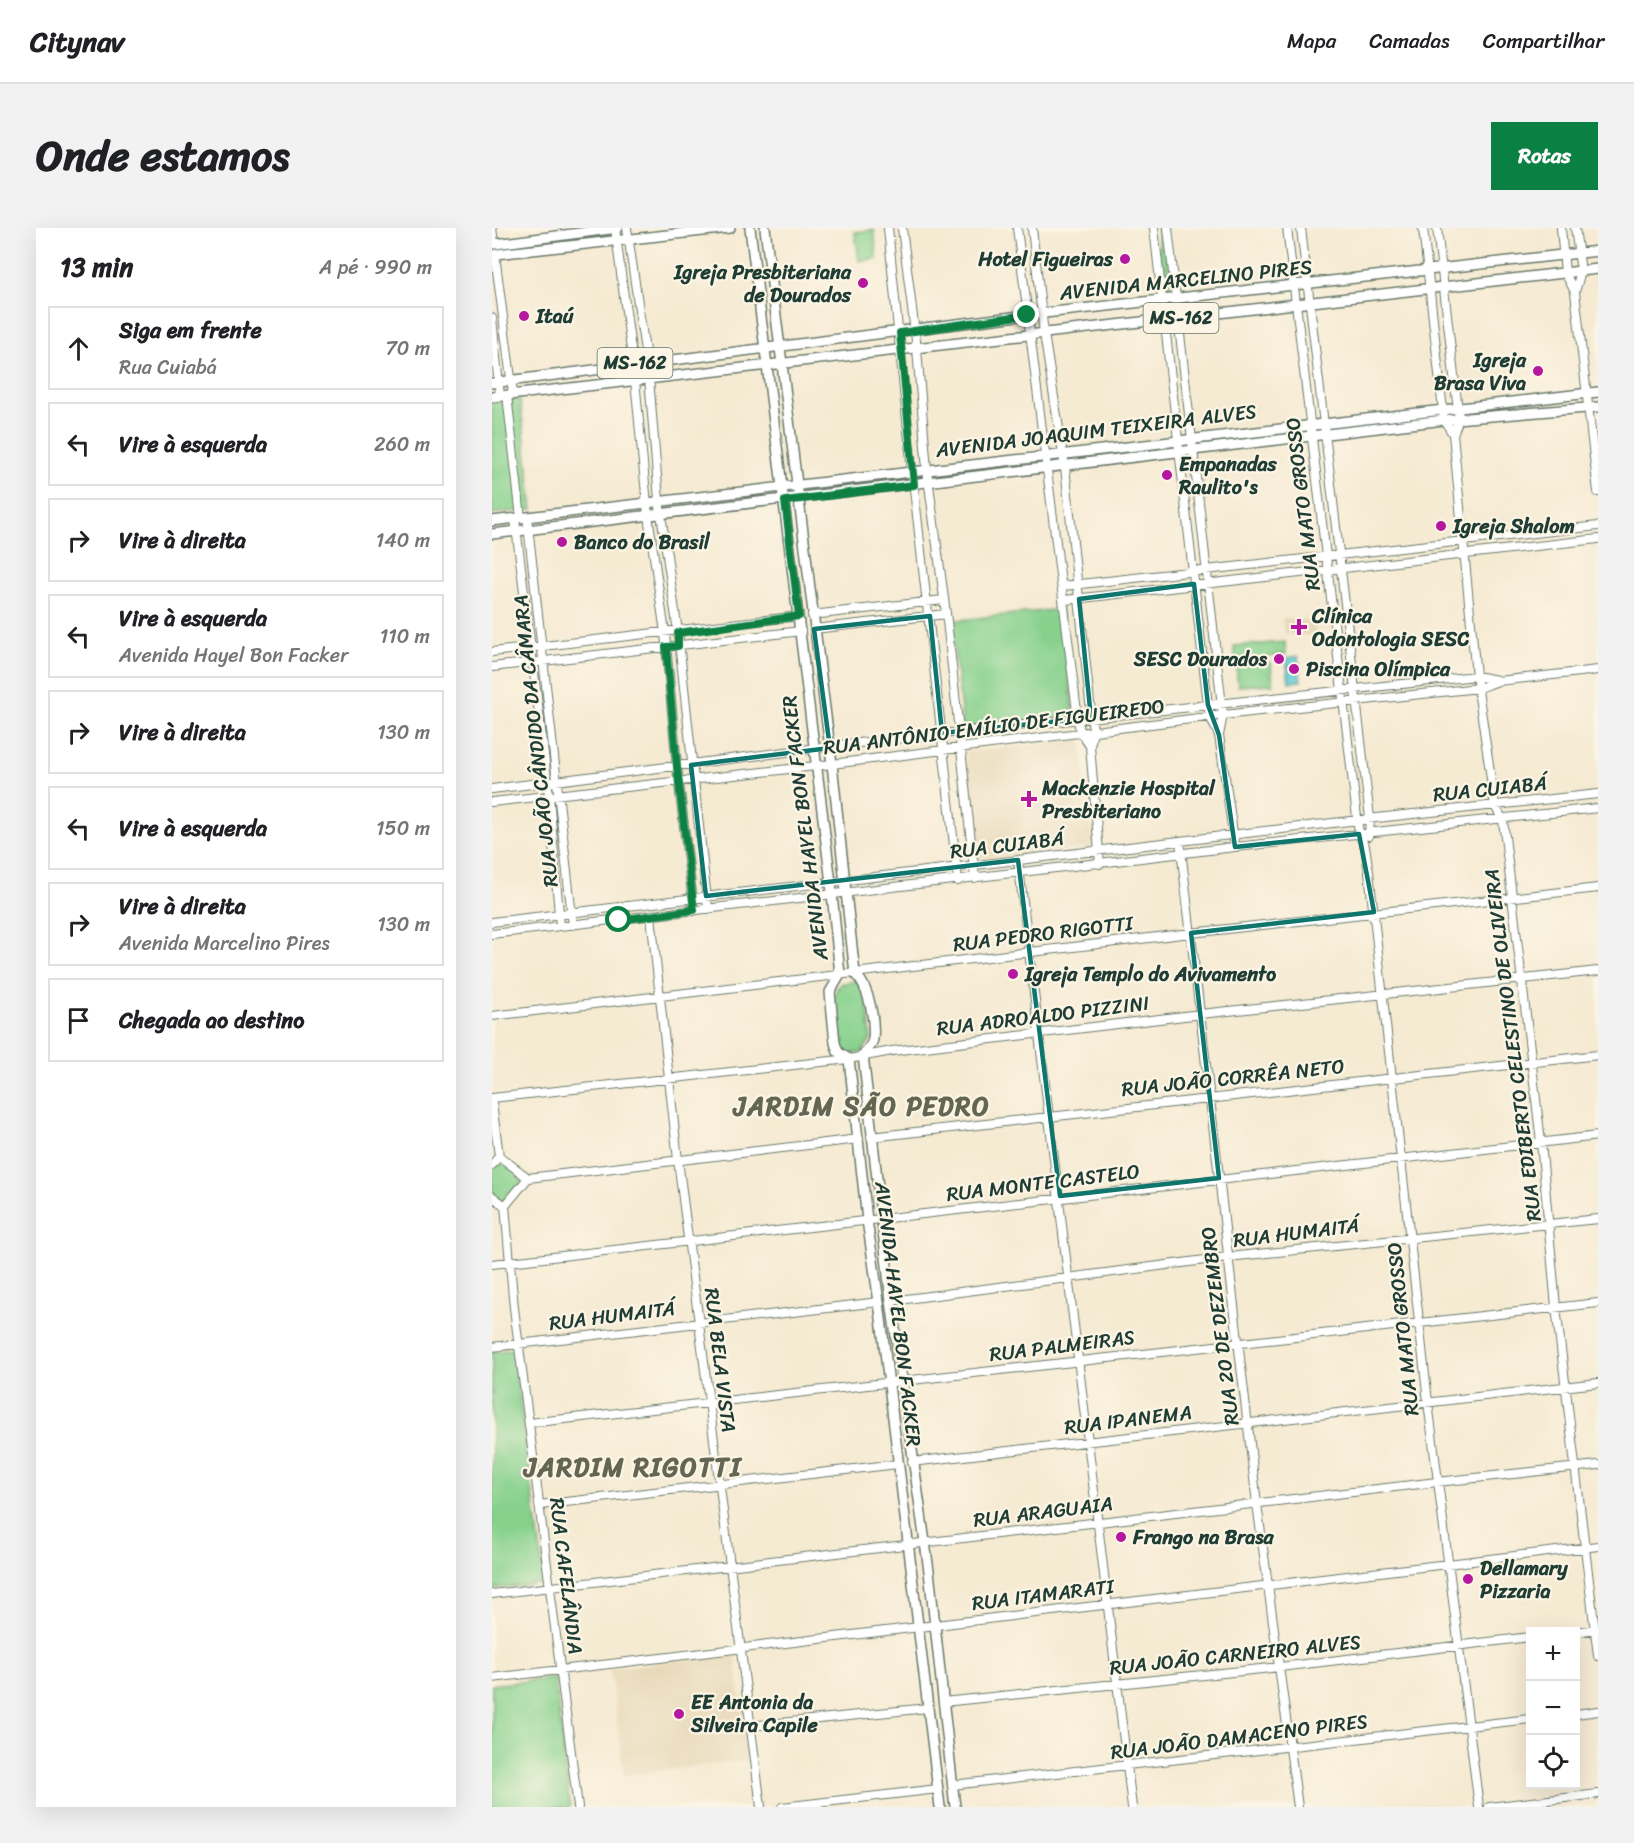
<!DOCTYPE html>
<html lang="pt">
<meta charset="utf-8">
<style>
:root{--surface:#fff;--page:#f2f2f2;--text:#202124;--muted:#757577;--line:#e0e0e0;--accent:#0b8043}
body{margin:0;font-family:Sriracha,sans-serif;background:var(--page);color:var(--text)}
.controls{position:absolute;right:18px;bottom:18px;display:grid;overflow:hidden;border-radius:0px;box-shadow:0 6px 24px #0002}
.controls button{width:54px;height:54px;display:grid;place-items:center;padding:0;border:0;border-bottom:2px solid var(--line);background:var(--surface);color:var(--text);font:30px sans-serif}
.stop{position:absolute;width:18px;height:18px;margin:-14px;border:4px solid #0b8043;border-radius:50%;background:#fff}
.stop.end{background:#0b8043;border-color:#fff;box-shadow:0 2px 6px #0008}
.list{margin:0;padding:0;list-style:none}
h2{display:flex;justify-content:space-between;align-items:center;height:78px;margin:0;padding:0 24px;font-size:26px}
h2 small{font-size:20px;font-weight:400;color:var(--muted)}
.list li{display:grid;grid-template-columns:39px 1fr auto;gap:18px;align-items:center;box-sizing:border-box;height:84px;margin:0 12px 12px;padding:0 12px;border:2px solid var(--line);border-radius:0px}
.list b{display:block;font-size:22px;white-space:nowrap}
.list p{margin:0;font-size:20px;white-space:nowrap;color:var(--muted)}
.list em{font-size:20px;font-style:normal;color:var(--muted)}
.icon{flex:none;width:33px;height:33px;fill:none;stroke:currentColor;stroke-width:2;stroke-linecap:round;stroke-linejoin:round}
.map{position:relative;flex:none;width:1106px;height:1579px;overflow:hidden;border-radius:0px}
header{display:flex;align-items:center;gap:36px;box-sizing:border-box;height:84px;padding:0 30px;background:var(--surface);border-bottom:2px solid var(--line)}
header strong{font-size:28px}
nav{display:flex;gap:33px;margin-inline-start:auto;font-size:21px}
.intro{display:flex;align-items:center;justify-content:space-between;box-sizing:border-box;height:144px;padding:0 36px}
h1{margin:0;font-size:42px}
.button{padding:15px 27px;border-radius:0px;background:var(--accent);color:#fff;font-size:21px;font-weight:700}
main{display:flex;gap:36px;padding:0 36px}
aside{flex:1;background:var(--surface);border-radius:0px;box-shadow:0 6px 24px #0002}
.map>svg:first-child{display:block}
.built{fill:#e8d9ba}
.green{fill:#87d18d;stroke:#538760;stroke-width:1.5}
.water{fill:#5dc9d4;stroke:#3e8384;stroke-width:1.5}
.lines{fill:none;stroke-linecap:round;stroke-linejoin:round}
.minor-casing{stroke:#6a7a6b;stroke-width:10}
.major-casing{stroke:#6a7a6b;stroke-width:12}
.minor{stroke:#fff;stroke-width:8}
.major{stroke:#fff;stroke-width:9}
.route{stroke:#0b8043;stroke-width:8}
.marked{fill:none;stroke:#0f766e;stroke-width:4.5;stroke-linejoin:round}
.poi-dot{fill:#b5179e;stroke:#fcf5e5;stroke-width:2}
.labels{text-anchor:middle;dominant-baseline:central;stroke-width:4.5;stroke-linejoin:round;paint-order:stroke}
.shield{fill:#fcf5e5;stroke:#617469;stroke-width:1.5}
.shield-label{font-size:18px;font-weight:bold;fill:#1f3d34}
.poi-label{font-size:20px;font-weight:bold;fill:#1f3d34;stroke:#fcf5e5;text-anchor:start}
.street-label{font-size:20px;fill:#1f3d34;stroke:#fcf5e5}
.district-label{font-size:26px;font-weight:bold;letter-spacing:1.5px;fill:#646654;stroke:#fcf5e5}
</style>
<header>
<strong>Citynav</strong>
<nav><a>Mapa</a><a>Camadas</a><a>Compartilhar</a></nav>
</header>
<div class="intro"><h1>Onde estamos</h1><a class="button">Rotas</a></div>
<main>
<aside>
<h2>13 min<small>A pé · 990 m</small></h2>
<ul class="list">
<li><svg class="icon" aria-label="ahead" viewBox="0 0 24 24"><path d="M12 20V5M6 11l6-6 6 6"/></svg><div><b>Siga em frente</b><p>Rua Cuiabá</p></div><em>70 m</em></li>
<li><svg class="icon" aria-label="left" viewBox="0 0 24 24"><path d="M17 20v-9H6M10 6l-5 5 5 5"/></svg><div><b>Vire à esquerda</b></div><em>260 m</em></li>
<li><svg class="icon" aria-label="right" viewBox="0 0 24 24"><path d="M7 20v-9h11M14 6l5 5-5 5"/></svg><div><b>Vire à direita</b></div><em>140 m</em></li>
<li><svg class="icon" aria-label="left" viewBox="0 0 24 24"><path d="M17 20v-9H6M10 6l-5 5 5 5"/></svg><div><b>Vire à esquerda</b><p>Avenida Hayel Bon Facker</p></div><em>110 m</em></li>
<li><svg class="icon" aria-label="right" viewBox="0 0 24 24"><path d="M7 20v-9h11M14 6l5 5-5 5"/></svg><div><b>Vire à direita</b></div><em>130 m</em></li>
<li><svg class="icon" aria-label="left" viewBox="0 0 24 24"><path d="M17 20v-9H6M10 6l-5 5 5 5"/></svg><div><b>Vire à esquerda</b></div><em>150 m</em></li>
<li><svg class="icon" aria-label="right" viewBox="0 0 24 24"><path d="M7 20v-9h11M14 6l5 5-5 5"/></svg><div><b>Vire à direita</b><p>Avenida Marcelino Pires</p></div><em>130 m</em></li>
<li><svg class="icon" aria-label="arrive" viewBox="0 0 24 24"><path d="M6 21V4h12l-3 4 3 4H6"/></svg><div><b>Chegada ao destino</b></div></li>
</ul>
</aside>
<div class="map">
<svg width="1106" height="1579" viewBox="0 0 1106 1579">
<rect width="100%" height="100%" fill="#fcf5e5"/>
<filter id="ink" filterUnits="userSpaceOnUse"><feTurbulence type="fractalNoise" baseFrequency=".0167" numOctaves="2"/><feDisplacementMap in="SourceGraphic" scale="12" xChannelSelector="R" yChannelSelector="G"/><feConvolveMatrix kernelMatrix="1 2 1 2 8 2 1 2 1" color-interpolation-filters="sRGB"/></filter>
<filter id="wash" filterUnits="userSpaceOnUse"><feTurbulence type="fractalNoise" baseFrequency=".008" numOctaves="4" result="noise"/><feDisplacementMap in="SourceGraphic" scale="24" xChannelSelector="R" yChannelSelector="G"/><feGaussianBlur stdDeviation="1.35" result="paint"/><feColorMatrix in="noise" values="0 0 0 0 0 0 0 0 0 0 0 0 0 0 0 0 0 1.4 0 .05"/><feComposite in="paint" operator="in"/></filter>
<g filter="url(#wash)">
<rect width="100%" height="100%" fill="#f5ead2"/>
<path class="built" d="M790 390 821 393 825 408 792 406Z
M589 511 601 619 484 631 473 524Z
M243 1425 256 1532 132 1547 118 1441Z"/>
<path class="green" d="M665 0H672L680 69 671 70Z
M382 2 385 31 367 33 363 4Z
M28 171 41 281 0 286V174Z
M569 381 582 489 471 500 459 393Z
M793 414 794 426 744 434 742 418Z
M779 435 781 456 746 458 744 436Z
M363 753 374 761 379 812 369 825C360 826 352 827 347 817L341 768 348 756Z
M8 930 33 950 13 976 0 966V940Z
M21 1121 53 1355 0 1361V1124Z
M63 1450 78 1579H0V1457Z"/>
<path class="water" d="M806 428 809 453 797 454 794 430Z"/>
</g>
<g filter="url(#ink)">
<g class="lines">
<g class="minor-casing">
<path id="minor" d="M0 0 2 15
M123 0 143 152 156 287 173 405 185 539 202 683
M135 0 157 150 167 272 186 404 216 681
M396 0 420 243 466 653
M410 0 425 121 435 242 455 393 483 650
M525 0 586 492 588 504 598 518
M540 0 552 106 573 239 601 503 598 518 608 636
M662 0 716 477 718 489 727 507
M676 0 731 487 727 507 743 619
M795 0 867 606 873 618 877 644 936 1174 987 1579
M809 0 878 590 877 608
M931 0 952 192 961 206 984 448 1003 578 1011 592 1049 914 1064 1079 1106 1428
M945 0 967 191 961 206
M1069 0 1073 45 1083 64 1106 264
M3 27 21 166
M1083 64 1089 43 1083 0
M0 90 8 168
M15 167 29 290
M35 289 81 697
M23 291 57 567 68 698
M571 358 1106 298
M573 372 1106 311
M320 387 451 372
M322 401 454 386
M0 424 307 388
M0 439 309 403
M0 561 357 516 984 448 1005 452
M0 574 324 538 731 487 987 460 1006 453 1106 442
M688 613 765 1276 806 1579
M526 632 640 1579
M159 688 186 932 269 1579
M0 694 866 592 1106 566
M0 706 743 619 1106 580
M0 788 699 705 1106 660
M0 870 357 831 400 823 709 786 1106 743
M0 875 7 928
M379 909 1106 827
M0 937 7 928 36 950 13 978 0 968
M36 950 367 911
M13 978 22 1080 86 1579
M0 1036 1106 908
M399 1073 736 1029 1106 991
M0 1119 387 1074
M37 1195 1106 1075
M420 1234 1106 1155
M48 1277 406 1236
M0 1366 945 1254 1106 1237
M1082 1404 1106 1401
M0 1450 1106 1318
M451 1474 788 1439 1038 1409
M1084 1486 1106 1483
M258 1498 436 1480
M460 1557 1038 1491
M290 1579 446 1561
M997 1579 1106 1566"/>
</g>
<g class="major-casing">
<path id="major" d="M258 0 339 655 348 747 338 764 343 815 346 824 357 831 375 992 387 1074 448 1579
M273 0 340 536 363 746C377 758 383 792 381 811 380 818 375 822 371 827L399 1073 437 1343 463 1579
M3 16 126 0
M4 26 238 0
M0 155 535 87 1106 23
M0 169 1106 41
M0 293 1106 164
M0 306 952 192 1106 179"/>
</g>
<use href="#minor" class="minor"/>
<use href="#major" class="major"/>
</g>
</g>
<g class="lines" filter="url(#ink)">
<path class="route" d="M127 692 202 682 185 539 174 419 186 418V405L307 388 293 273 422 257 408 105 535 87"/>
</g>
<path class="marked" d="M702 356 716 477 727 507 743 619 867 606 882 684 699 705 727 950 568 968 526 632 214 668 199 537 338 520 322 401 438 388 450 505 599 490 587 371Z"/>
<g class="poi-dot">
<circle cx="633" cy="31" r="6"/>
<circle cx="371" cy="55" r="6"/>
<circle cx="32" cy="88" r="6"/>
<circle cx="1046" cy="143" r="6"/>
<circle cx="675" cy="247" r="6"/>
<circle cx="949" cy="298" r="6"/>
<circle cx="70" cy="314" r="6"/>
<path d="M804 390h6v6h6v6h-6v6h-6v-6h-6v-6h6z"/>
<circle cx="787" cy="431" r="6"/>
<circle cx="802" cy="441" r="6"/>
<path d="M534 562h6v6h6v6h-6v6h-6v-6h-6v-6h6z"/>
<circle cx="521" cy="746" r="6"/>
<circle cx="629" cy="1309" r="6"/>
<circle cx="976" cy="1351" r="6"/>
<circle cx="187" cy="1486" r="6"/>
</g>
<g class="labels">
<g class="shield">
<rect x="651.5" y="75" width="75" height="30" rx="4.5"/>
<rect x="105.5" y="120" width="75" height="30" rx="4.5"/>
</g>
<g class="shield-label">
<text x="689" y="90">MS-162</text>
<text x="143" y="135">MS-162</text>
</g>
<g class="poi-label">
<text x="621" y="31" text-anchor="end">Hotel Figueiras</text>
<text x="359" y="44" text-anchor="end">Igreja Presbiteriana<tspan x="359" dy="23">de Dourados</tspan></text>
<text x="44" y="88">Itaú</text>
<text x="1034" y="132" text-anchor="end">Igreja<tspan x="1034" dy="23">Brasa Viva</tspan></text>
<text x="687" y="236">Empanadas<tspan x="687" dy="23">Raulito's</tspan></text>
<text x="961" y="298">Igreja Shalom</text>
<text x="82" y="314">Banco do Brasil</text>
<text x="820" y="388">Clínica<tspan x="820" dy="23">Odontologia SESC</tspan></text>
<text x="775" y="431" text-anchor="end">SESC Dourados</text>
<text x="814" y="441">Piscina Olímpica</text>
<text x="550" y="560">Mackenzie Hospital<tspan x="550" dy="23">Presbiteriano</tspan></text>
<text x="533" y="746">Igreja Templo do Avivamento</text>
<text x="641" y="1309">Frango na Brasa</text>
<text x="988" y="1340">Dellamary<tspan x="988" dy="23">Pizzaria</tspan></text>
<text x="199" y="1474">EE Antonia da<tspan x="199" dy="23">Silveira Capile</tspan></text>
</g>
<g class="street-label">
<text transform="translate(694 52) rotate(-6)">AVENIDA MARCELINO PIRES</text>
<text transform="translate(604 203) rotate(-7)">AVENIDA JOAQUIM TEIXEIRA ALVES</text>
<text transform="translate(811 276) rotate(-97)">RUA MATO GROSSO</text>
<text transform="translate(502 499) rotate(-7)">RUA ANTÔNIO EMÍLIO DE FIGUEIREDO</text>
<text transform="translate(44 513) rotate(-96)">RUA JOÃO CÂNDIDO DA CÂMARA</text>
<text transform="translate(998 561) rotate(-6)">RUA CUIABÁ</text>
<text transform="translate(313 600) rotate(-97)">AVENIDA HAYEL BON FACKER</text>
<text transform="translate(515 617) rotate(-7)">RUA CUIABÁ</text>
<text transform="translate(551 706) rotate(-7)">RUA PEDRO RIGOTTI</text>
<text transform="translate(551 788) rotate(-7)">RUA ADROALDO PIZZINI</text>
<text transform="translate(1021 817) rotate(-97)">RUA EDIBERTO CELESTINO DE OLIVEIRA</text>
<text transform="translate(741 850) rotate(-6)">RUA JOÃO CORRÊA NETO</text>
<text transform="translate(551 955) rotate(-7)">RUA MONTE CASTELO</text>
<text transform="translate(804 1005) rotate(-7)">RUA HUMAITÁ</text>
<text transform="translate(406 1086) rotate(83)">AVENIDA HAYEL BON FACKER</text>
<text transform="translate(120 1088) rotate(-7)">RUA HUMAITÁ</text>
<text transform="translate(728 1098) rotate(-97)">RUA 20 DE DEZEMBRO</text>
<text transform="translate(911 1101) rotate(-96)">RUA MATO GROSSO</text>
<text transform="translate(570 1118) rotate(-7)">RUA PALMEIRAS</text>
<text transform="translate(228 1132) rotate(83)">RUA BELA VISTA</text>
<text transform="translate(636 1192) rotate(-7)">RUA IPANEMA</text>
<text transform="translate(551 1284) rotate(-7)">RUA ARAGUAIA</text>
<text transform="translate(74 1348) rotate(83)">RUA CAFELÂNDIA</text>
<text transform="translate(551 1367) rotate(-7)">RUA ITAMARATI</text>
<text transform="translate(743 1427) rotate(-6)">RUA JOÃO CARNEIRO ALVES</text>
<text transform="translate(747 1509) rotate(-7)">RUA JOÃO DAMACENO PIRES</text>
</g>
<g class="district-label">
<text x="370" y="878">JARDIM SÃO PEDRO</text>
<text x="141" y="1239">JARDIM RIGOTTI</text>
</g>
</g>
</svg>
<div class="controls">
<button>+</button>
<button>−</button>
<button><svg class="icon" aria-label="locate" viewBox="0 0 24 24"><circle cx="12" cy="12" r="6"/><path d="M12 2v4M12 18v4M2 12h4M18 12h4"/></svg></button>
</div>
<div class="stop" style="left:127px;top:692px"></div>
<div class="stop end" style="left:535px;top:87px"></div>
</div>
</main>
